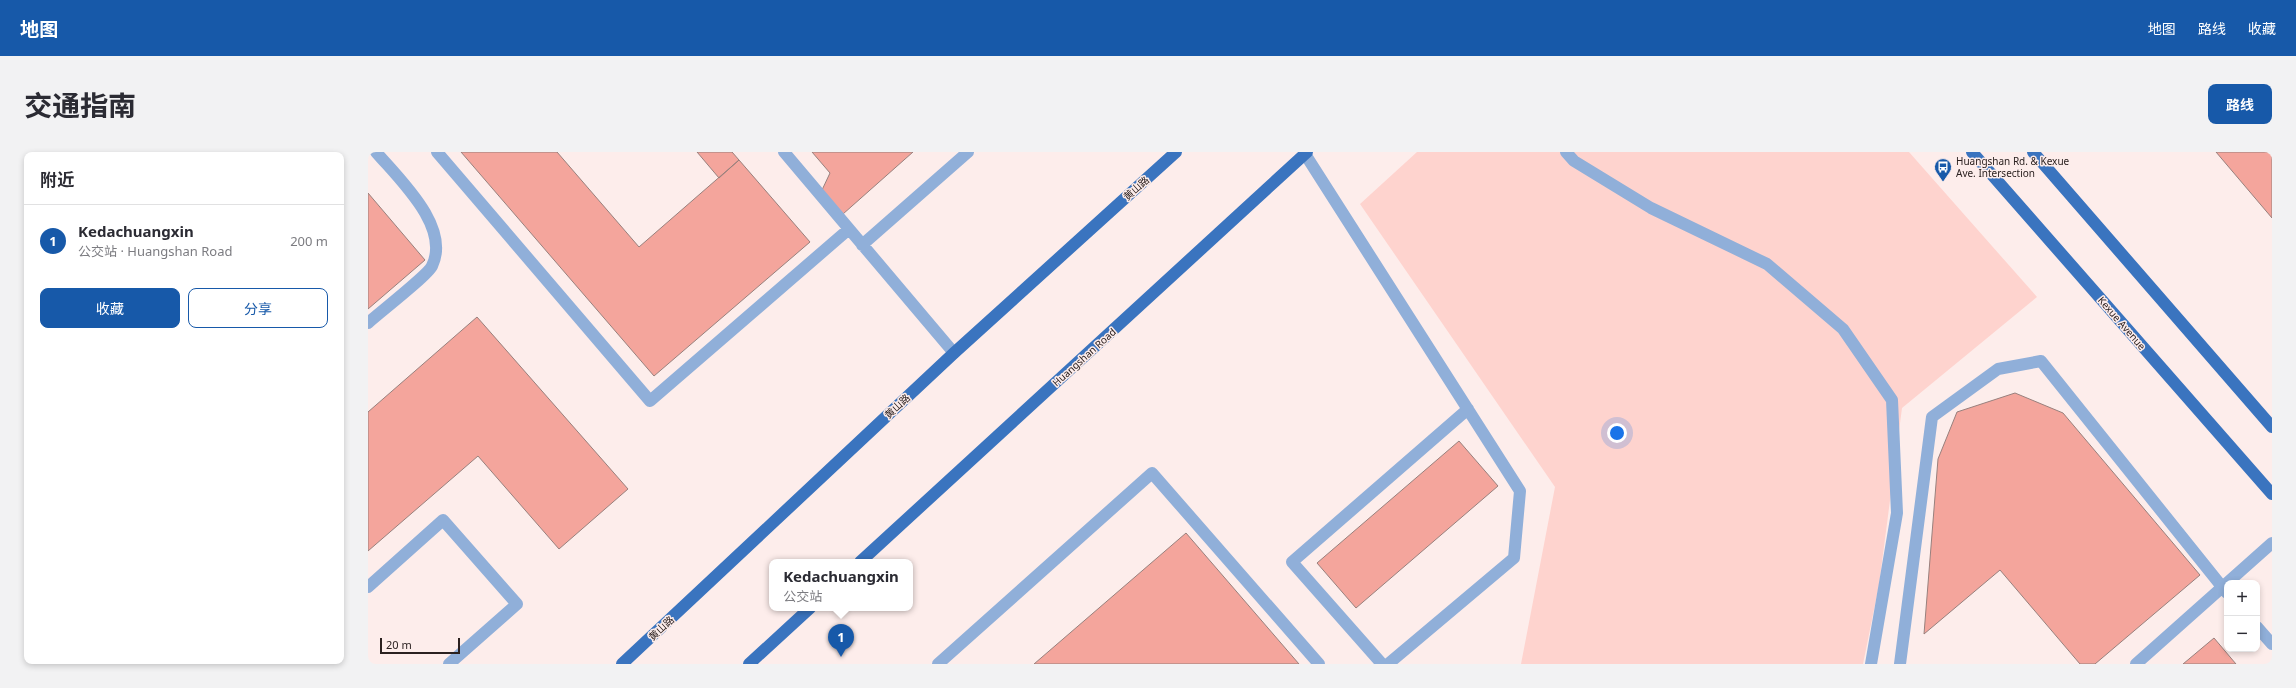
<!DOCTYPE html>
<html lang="zh">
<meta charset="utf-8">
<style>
:root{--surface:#fff;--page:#f2f2f3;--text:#2b2b33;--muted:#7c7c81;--line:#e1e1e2;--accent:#1759a9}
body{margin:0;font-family:"Noto Sans","Noto Sans SC",sans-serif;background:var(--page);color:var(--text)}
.controls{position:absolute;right:12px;bottom:12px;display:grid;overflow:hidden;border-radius:8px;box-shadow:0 2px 6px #0003}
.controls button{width:36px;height:36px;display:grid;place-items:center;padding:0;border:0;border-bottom:1px solid var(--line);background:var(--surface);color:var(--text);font:20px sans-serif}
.scale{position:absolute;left:12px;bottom:10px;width:80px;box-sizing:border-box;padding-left:4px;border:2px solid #2b2120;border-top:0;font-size:11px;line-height:14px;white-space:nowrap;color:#2b2120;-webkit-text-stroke:3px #fdedeb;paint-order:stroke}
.you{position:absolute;left:1249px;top:281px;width:14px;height:14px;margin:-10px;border:3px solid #fff;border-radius:50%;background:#1a73e8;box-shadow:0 0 0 6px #1a73e833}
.badge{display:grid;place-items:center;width:26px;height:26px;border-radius:50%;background:var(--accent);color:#fff;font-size:13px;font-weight:700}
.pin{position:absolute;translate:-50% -33px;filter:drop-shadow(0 1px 2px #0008)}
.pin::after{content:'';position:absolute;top:21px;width:14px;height:12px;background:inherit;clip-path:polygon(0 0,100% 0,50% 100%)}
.popup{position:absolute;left:401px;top:407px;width:144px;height:52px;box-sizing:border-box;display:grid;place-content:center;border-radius:8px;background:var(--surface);filter:drop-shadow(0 1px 3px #0005);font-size:13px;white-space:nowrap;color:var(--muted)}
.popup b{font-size:15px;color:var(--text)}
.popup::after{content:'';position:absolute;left:50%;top:100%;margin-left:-8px;border:8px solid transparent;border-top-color:var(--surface)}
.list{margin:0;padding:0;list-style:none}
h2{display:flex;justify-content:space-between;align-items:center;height:52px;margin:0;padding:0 16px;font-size:17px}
h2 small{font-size:13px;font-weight:400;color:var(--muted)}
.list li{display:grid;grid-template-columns:26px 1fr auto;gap:12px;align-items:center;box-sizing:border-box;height:72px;padding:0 16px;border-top:1px solid var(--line)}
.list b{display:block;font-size:15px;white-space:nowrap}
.list p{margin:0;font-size:13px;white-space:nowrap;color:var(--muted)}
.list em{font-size:13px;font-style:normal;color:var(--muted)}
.actions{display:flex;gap:8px;padding:12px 16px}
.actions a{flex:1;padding:9px 0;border:1px solid var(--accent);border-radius:8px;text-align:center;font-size:14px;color:var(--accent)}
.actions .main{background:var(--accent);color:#fff}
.map{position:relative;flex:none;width:1904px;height:512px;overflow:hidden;border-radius:8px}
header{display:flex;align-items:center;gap:24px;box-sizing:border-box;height:56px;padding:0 20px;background:var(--accent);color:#fff}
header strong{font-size:19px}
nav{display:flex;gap:22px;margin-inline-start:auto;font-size:14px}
.intro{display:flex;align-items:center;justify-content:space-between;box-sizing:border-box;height:96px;padding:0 24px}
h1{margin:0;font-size:28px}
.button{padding:10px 18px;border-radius:8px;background:var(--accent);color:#fff;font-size:14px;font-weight:700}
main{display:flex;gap:24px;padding:0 24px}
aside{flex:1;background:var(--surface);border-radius:8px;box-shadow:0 2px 6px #0003}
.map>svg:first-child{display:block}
.green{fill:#fed3ce}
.building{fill:#f4a59c;stroke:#98807d}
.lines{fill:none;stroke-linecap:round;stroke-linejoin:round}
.minor{stroke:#90afd9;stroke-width:12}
.major{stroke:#3a74bf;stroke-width:12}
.labels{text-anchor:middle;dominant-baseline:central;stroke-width:3;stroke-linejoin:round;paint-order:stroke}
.poi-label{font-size:10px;fill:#2b2120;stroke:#fdedeb;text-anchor:start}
.street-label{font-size:10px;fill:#2b2120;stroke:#fdedeb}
</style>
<header>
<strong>地图</strong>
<nav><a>地图</a><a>路线</a><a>收藏</a></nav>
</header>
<div class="intro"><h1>交通指南</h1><a class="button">路线</a></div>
<main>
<aside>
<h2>附近<small></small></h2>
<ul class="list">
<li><span class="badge">1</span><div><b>Kedachuangxin</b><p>公交站 · Huangshan Road</p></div><em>200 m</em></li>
</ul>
<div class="actions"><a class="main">收藏</a><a>分享</a></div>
</aside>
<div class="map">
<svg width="1904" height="512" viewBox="0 0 1904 512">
<rect width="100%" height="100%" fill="#fdedeb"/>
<path class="green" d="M1049 0H1541L1669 145 1534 256 1511 433 1495 512H1153L1187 335 992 52Z"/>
<path class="building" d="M93 0H189L271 95 371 8 442 90 286 224Z
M329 0H364L371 8 351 26Z
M444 0H545L475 62 454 38 462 21Z
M1848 0H1904V66Z
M0 41 57 108 0 157Z
M109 165 260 337 191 397 110 304 0 399V260Z
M1647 241 1695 261 1832 423 1727 512H1712L1632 418 1556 482 1570 307 1589 260Z
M1091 289 1130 334 988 456 949 411Z
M818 381 931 512H666Z
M1846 486 1868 512H1815Z"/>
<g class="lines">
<path class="minor" d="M69 0 282 249 481 77
M416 0 586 201
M1198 0 1206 9 1283 56 1399 112 1475 177 1524 248 1529 361 1503 512
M937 2 1152 339 1146 406 1020 512
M494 93 600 0
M0 171C11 161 60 123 64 114 83 75 32 28 8 0
M0 435 75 368 149 452 81 512
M1889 475 1904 492
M570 512 784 321 951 512
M1014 512 924 410 1100 257
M1532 512 1564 265 1630 217 1673 209 1859 441
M1768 512 1904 391"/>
<path class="major" d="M1604 0 1904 342
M1665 0 1904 275
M492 410 939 0
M254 512 586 201 808 0
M381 512 442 456"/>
</g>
<defs>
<g id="bus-pin" transform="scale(0.9)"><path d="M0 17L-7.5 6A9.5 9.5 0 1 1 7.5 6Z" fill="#1759a9" stroke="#fdedeb"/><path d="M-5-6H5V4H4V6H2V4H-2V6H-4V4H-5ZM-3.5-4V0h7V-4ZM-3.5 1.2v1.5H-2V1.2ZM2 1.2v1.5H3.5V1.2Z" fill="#fff"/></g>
</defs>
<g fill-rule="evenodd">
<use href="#bus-pin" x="1575" y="15"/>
</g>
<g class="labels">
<g class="poi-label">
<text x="1588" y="9">Huangshan Rd. &amp; Kexue<tspan x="1588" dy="12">Ave. Intersection</tspan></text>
</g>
<g class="street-label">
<text transform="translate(768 36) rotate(-42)">黄山路</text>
<text transform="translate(1754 171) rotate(49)">Kexue Avenue</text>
<text transform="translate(716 205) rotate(-42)">Huangshan Road</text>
<text transform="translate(529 254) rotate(-43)">黄山路</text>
<text transform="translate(293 476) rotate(-43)">黄山路</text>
</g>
</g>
</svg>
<div class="controls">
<button>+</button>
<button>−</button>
</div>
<div class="scale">20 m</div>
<div class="you"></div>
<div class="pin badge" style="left:473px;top:505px">1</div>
<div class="popup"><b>Kedachuangxin</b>公交站</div>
</div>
</main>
